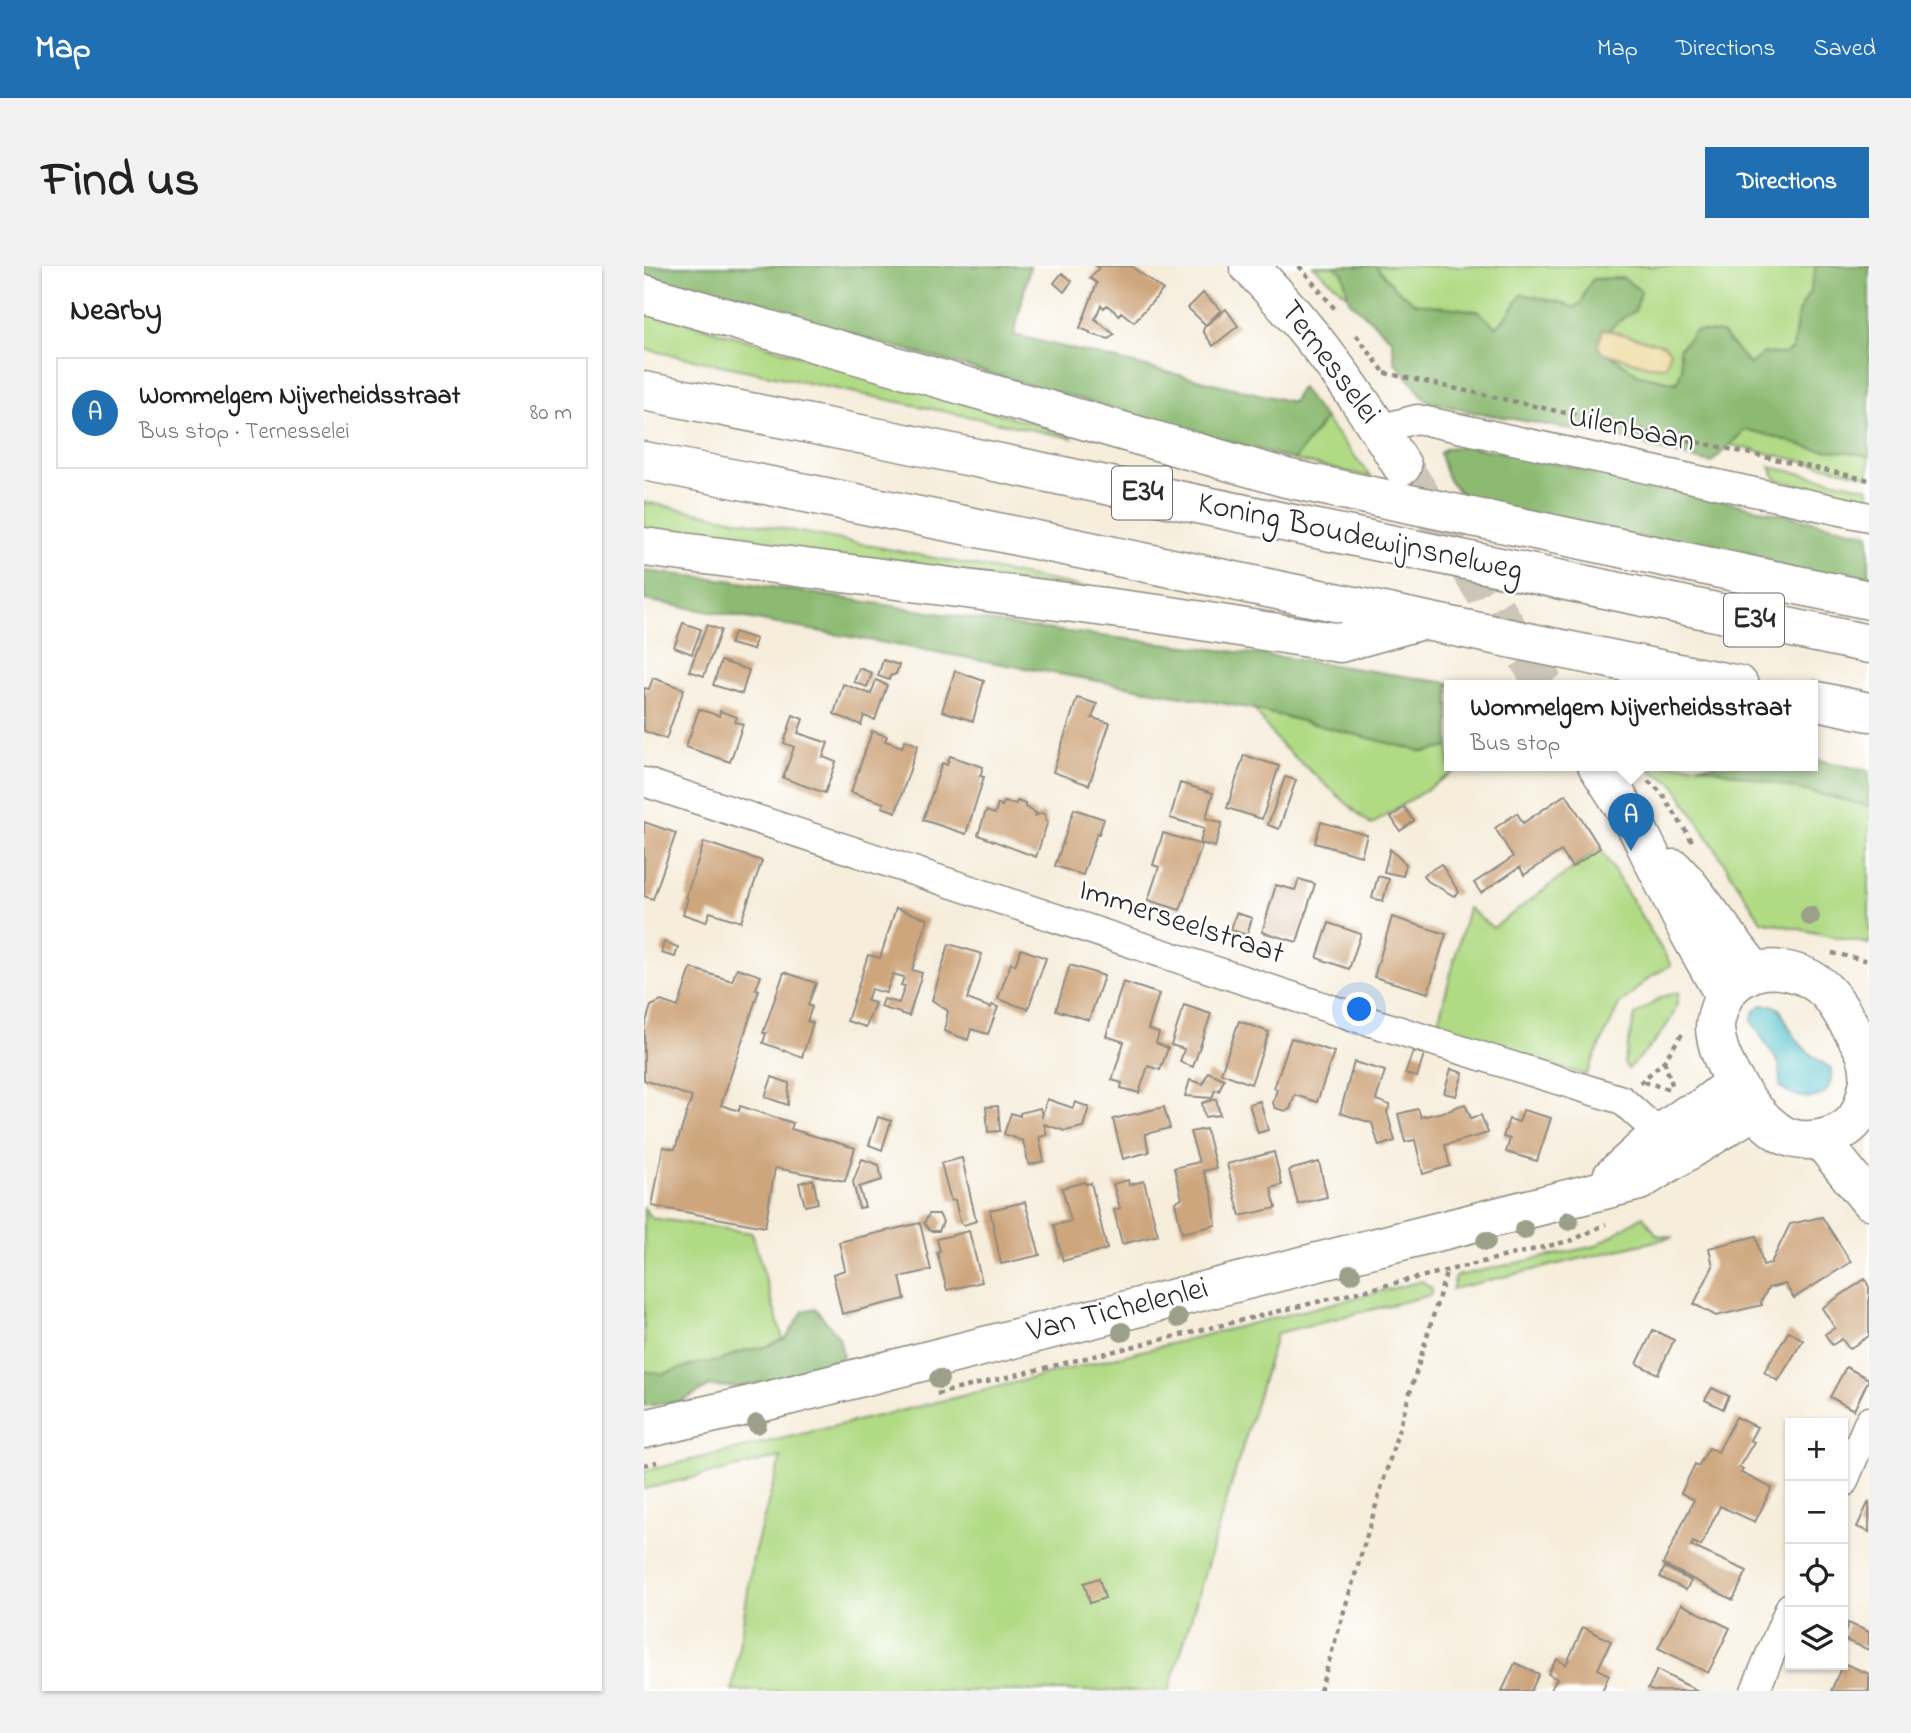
<!DOCTYPE html>
<meta charset="utf-8">
<style>
:root{--surface:#fff;--page:#f2f2f2;--text:#222;--muted:#767676;--line:#e0e0e0;--accent:#1f6fb2}
body{margin:0;font-family:"Indie Flower",sans-serif;background:var(--page);color:var(--text)}
.controls{position:absolute;right:21px;bottom:21px;display:grid;overflow:hidden;border-radius:0px;box-shadow:0 2px 5px #0004}
.controls button{width:63px;height:63px;display:grid;place-items:center;padding:0;border:0;border-bottom:2px solid var(--line);background:var(--surface);color:var(--text);font:35px sans-serif}
.you{position:absolute;left:716px;top:744px;width:24px;height:24px;margin:-18px;border:5px solid #fff;border-radius:50%;background:#1a73e8;box-shadow:0 0 0 10px #1a73e833}
.badge{display:grid;place-items:center;width:46px;height:46px;border-radius:50%;background:var(--accent);color:#fff;font-size:23px;font-weight:700}
.pin{position:absolute;translate:-50% -58px;filter:drop-shadow(0 2px 4px #0008)}
.pin::after{content:'';position:absolute;top:37px;width:24px;height:21px;background:inherit;clip-path:polygon(0 0,100% 0,50% 100%)}
.popup{position:absolute;left:800px;top:414px;width:374px;height:91px;box-sizing:border-box;display:grid;place-content:center;border-radius:0px;background:var(--surface);filter:drop-shadow(0 2px 5px #0005);font-size:23px;white-space:nowrap;color:var(--muted)}
.popup b{font-size:26px;color:var(--text)}
.popup::after{content:'';position:absolute;left:50%;top:100%;margin-left:-14px;border:14px solid transparent;border-top-color:var(--surface)}
.list{margin:0;padding:0;list-style:none}
h2{display:flex;justify-content:space-between;align-items:center;height:91px;margin:0;padding:0 28px;font-size:30px}
h2 small{font-size:23px;font-weight:400;color:var(--muted)}
.list li{display:grid;grid-template-columns:46px 1fr auto;gap:21px;align-items:center;box-sizing:border-box;height:112px;margin:0 14px 14px;padding:0 14px;border:2px solid var(--line);border-radius:0px}
.list b{display:block;font-size:26px;white-space:nowrap}
.list p{margin:0;font-size:23px;white-space:nowrap;color:var(--muted)}
.list em{font-size:23px;font-style:normal;color:var(--muted)}
.icon{flex:none;width:38px;height:38px;fill:none;stroke:currentColor;stroke-width:2;stroke-linecap:round;stroke-linejoin:round}
.map{position:relative;flex:none;width:1225px;height:1425px;overflow:hidden;border-radius:0px}
header{display:flex;align-items:center;gap:42px;box-sizing:border-box;height:98px;padding:0 35px;background:var(--accent);color:#fff}
header strong{font-size:33px}
nav{display:flex;gap:38px;margin-inline-start:auto;font-size:24px}
.intro{display:flex;align-items:center;justify-content:space-between;box-sizing:border-box;height:168px;padding:0 42px}
h1{margin:0;font-size:49px}
.button{padding:18px 32px;border-radius:0px;background:var(--accent);color:#fff;font-size:24px;font-weight:700}
main{display:flex;gap:42px;padding:0 42px}
aside{flex:1;background:var(--surface);border-radius:0px;box-shadow:0 2px 5px #0004}
.map>svg:first-child{display:block}
.green{fill:#b0da84;stroke:#6e8258;stroke-width:2}
.forest{fill:#8cba72;stroke:#5c724e;stroke-width:2}
.sand{fill:#eeda9e;stroke:#8c8264;stroke-width:2}
.water{fill:#54c1c9;stroke:#40767a;stroke-width:2}
.building{fill:#cea67d}
.lines{fill:none;stroke-linecap:round;stroke-linejoin:round}
.secondary-tunnel{stroke:#cdc6b8;stroke-width:38;stroke-dasharray:38 19;stroke-linecap:butt}
.street-casing{stroke:#908c83;stroke-width:31}
.secondary-casing{stroke:#908c83;stroke-width:41}
.highway-casing{stroke:#908c83;stroke-width:41}
.path{stroke:#908c83;stroke-width:4.5;stroke-dasharray:5 5;stroke-linecap:butt}
.street{stroke:#fff;stroke-width:28}
.secondary{stroke:#fff;stroke-width:38}
.highway{stroke:#fff;stroke-width:38}
.tree{fill:#9c9f89}
.labels{text-anchor:middle;dominant-baseline:central;stroke-width:5;stroke-linejoin:round;paint-order:stroke}
.shield{fill:#fff;stroke:#6b6b6b;stroke-width:2}
.shield-label{font-size:30px;font-weight:bold;fill:#2b2b2b}
.street-label{font-size:32px;fill:#2b2b2b;stroke:#fff}
</style>
<header>
<strong>Map</strong>
<nav><a>Map</a><a>Directions</a><a>Saved</a></nav>
</header>
<div class="intro"><h1>Find us</h1><a class="button">Directions</a></div>
<main>
<aside>
<h2>Nearby<small></small></h2>
<ul class="list">
<li><span class="badge">A</span><div><b>Wommelgem Nijverheidsstraat</b><p>Bus stop · Ternesselei</p></div><em>80 m</em></li>
</ul>
</aside>
<div class="map">
<svg width="1225" height="1425" viewBox="0 0 1225 1425">
<rect width="100%" height="100%" fill="#fff"/>
<filter id="ink" filterUnits="userSpaceOnUse"><feTurbulence type="fractalNoise" baseFrequency=".0143" numOctaves="2"/><feDisplacementMap in="SourceGraphic" scale="14" xChannelSelector="R" yChannelSelector="G"/><feConvolveMatrix kernelMatrix="1 2 1 2 8 2 1 2 1" color-interpolation-filters="sRGB"/></filter>
<filter id="wash" filterUnits="userSpaceOnUse"><feTurbulence type="fractalNoise" baseFrequency=".00686" numOctaves="4" result="noise"/><feDisplacementMap in="SourceGraphic" scale="28" xChannelSelector="R" yChannelSelector="G"/><feGaussianBlur stdDeviation="1.57" result="paint"/><feColorMatrix in="noise" values="0 0 0 0 0 0 0 0 0 0 0 0 0 0 0 0 0 1.4 0 .05"/><feComposite in="paint" operator="in"/></filter>
<g filter="url(#wash)">
<rect width="100%" height="100%" fill="#f6eddb"/>
<path class="green" d="M669 0H1225V210L805 116Z
M0 44 425 168 428 172 0 83Z
M681 153 727 211 650 194Z
M1126 201 1225 222V235L1133 214Z
M0 236 477 328 0 269Z
M610 443 780 486 805 481V499H821L727 559 635 477Z
M998 499H1054L1225 540V678L1117 655 1030 518Z
M956 582 1027 699 1005 712 975 739 942 809 792 764 824 642 849 662Z
M1034 726C1037 751 1001 787 984 803L980 797 991 749 1018 731Z
M0 942 8 952 108 967 143 1087 0 1115Z
M999 950 1013 969 1029 971 808 1023 812 1010 951 980Z
M778 1015 788 1023 787 1029 633 1067 525 1425H88L110 1287 137 1191 0 1223V1205L289 1137Z"/>
<path class="forest" d="M0 0H386L370 69 648 136 657 122 681 153 650 194 0 9Z
M689 0H732L751 22 771 37 834 45 852 61 863 50 878 28 916 36 930 42 938 36 941 25 949 13 979 12 997 25 991 45C973 55 960 62 961 85L995 109 1033 117 1038 102 1035 83 1051 65 1078 67 1106 99 1119 87 1140 88 1149 82 1154 47 1166 25 1172 0H1225V191C1208 184 1188 186 1170 183 1146 177 1125 167 1101 164L1067 197 1015 184 977 172 824 145 783 135 751 96 748 74 705 34 699 7Z
M820 180 880 190 1225 268V320L830 235C806 223 802 212 796 187L803 182Z
M0 305 83 314 382 361 643 392 811 418 805 419V481L780 486 610 443 0 334Z
M1169 493 1225 505V540L1054 499H1169Z
M171 1042 195 1071 199 1089 191 1099 158 1111 126 1114 94 1121 66 1120 36 1136 0 1140V1105L18 1108 56 1097 75 1095 95 1086 124 1080 143 1071 159 1045Z"/>
<path class="sand" d="M959 63 1020 79 1026 85 1022 101 1005 100 957 86 954 79Z"/>
<path class="water" d="M1117 739H1128L1136 743C1149 772 1159 786 1187 802 1191 837 1159 838 1136 821L1135 798 1108 756 1109 747Z"/>
<g id="blocks">
<path class="building" d="M452 0H487L519 24 490 56 477 46 475 49 463 39 460 42 457 39 451 53 470 68 465 73 446 68V66L436 62 453 17 446 12 455 2Z
M418 7 428 15 420 26 410 17Z
M559 27 577 44 562 59 544 42Z
M582 43 594 60 569 80 559 65 560 61Z
M39 357 57 363 48 388 30 381Z
M63 359 77 364 60 410 45 405Z
M90 366 112 373 109 384 86 378Z
M239 394 255 399 252 408 246 410 245 414 234 410Z
M77 395 105 404 98 428 69 419Z
M215 402 228 407 223 421 210 416Z
M311 405 340 415 329 455 298 445Z
M9 412 40 423 22 473 0 465V422L5 423Z
M232 414 243 419 231 454 220 450 217 459 190 448 199 418 227 428Z
M433 432 453 438 448 452 466 457 445 519 409 506Z
M55 443 75 450 76 445 93 451 91 456 99 458 86 496 42 481Z
M149 449 159 453 154 467 184 477 179 491 192 496 181 527 139 512 150 481 140 477Z
M228 465 243 470 241 475 258 481 261 474 274 479 252 546 238 541 240 537 207 526Z
M600 489 635 500 618 553 583 542Z
M306 490 339 501 336 510 340 511 322 568 279 554 298 497 303 499Z
M641 511 652 514 635 563 624 559Z
M536 517 569 527 562 552 578 557 571 581 556 577 560 562 526 552Z
M922 528 956 582 928 601 917 585 880 609 876 601 837 627 830 617 869 591 851 562 873 547 879 557Z
M373 535 381 538V541L392 547 391 550 398 547 402 549 401 554 404 555 392 591 334 569 342 545 351 548 354 538 358 540 360 536 372 538Z
M760 541 770 555 756 565 747 551Z
M430 543 460 553 455 568 453 567 439 609 411 600Z
M0 556 32 567 9 633 0 630Z
M677 556 723 569 717 590 671 577Z
M519 567 558 579 536 644 504 634 515 601 509 599Z
M60 576 118 595 97 656 66 646 62 656 39 648 44 632 42 631Z
M746 583 762 598 759 610 740 606Z
M797 598 815 626 810 630 782 614 779 609Z
M734 610 745 613 739 635 728 632Z
M655 613 671 618 653 676 618 666 632 619 651 624Z
M252 642 284 653 268 704 278 707 265 750 237 741 240 733 255 737 261 720 257 719 260 711 249 708 242 727 227 723 223 735 231 737 222 761 203 755 224 689 236 692Z
M592 647 608 652 603 669 587 664Z
M748 651 802 668 784 727 730 711Z
M685 657 717 668 705 703 673 692Z
M20 676 34 681 31 691 17 687Z
M305 678 338 688 323 733 347 742 348 739 354 741 344 768 327 763 324 774 300 765 304 745 288 734Z
M377 683 402 692 384 743 354 733 367 697 371 699Z
M426 699 460 710 445 754 412 744Z
M47 702 88 715 93 702 117 710 112 723 115 724 77 839 95 845 96 840 149 857 147 863 211 882 201 915 131 902 121 961 8 940 19 881 31 883 48 831 0 814V762L7 740 17 735 34 741Z
M140 706 172 717 164 739 168 741 163 755 169 757 158 791 119 777 122 767H119Z
M479 716 515 728 504 763 515 767 512 777 524 782 516 804 504 800 495 827 477 822 478 817 468 814 480 776 462 770Z
M540 739 567 748 549 801 536 796 540 783 527 779Z
M595 755 625 766 607 818 577 807Z
M647 772 690 786 673 836 651 829 646 843 642 845 631 842 629 837 633 823 630 822Z
M769 785 780 788 773 811 761 808Z
M710 796 741 805 732 834 746 839 743 846 751 875 735 880 728 857 696 847Z
M807 803 819 807 812 830 800 827Z
M564 806 580 813 575 825 571 824 568 832 541 830 546 814 559 818Z
M128 811 145 817 144 839 121 831Z
M403 833 429 842 431 836 445 841 439 861 421 865 400 858 403 869 395 871 400 895 385 899 379 875 360 868 367 847 376 850V847L396 842 398 850Z
M572 833 576 849 561 851 558 837Z
M616 835 624 864 614 867 605 838Z
M821 838 827 852 837 849 844 867 801 879 806 900 779 908 771 874 761 876 754 848 774 843 777 851 808 844 809 842Z
M354 840 356 865 344 866 342 841Z
M520 841 526 862 501 868 505 886 479 893 469 853Z
M879 844 907 852 893 895 862 886 866 873 859 871 865 853 875 856Z
M234 851 247 855 238 884 225 879Z
M562 863 572 902 559 905 568 927 572 959 538 967 531 936 538 932 530 902 555 896 546 866Z
M630 886 638 919 627 922 632 942 596 950 583 898Z
M318 892 332 955 320 959 316 956 311 934 307 935 297 897Z
M218 893 235 899 238 914 215 921 221 941 215 942 209 916Z
M675 896 683 931 654 938 645 904Z
M169 913 174 937 161 940 155 917Z
M484 914 485 919 500 915 514 969 478 978 470 944 476 942 469 918Z
M441 916 442 918 447 917 463 983 419 995 410 959 427 955 418 922Z
M381 936 396 989 357 998 346 944Z
M285 948H295L299 956 295 965H286L280 957Z
M1178 951 1207 996 1150 1032 1141 1018 1124 1022 1117 1036 1118 1039 1072 1050 1050 1038 1069 1000 1065 982 1112 970 1119 999 1127 997 1146 958Z
M276 957 287 1004 256 1011 261 1033 198 1048 189 1008 201 1004 195 976Z
M325 965 338 1016 303 1024 293 986 296 985 293 973Z
M1221 1013 1225 1021V1070L1205 1083 1198 1073 1188 1079 1181 1068 1191 1062 1178 1042Z
M1009 1064 1030 1074 1014 1108 993 1098Z
M1145 1065 1159 1074 1134 1115 1120 1106Z
M1202 1101 1225 1113 1210 1144 1186 1131Z
M1068 1122 1085 1130 1079 1143 1061 1134Z
M1092 1151 1113 1161 1106 1174 1110 1176 1095 1201 1099 1203 1097 1207 1128 1222 1111 1256 1076 1240 1057 1280 1049 1276 1047 1280 1103 1305 1089 1334 1019 1298 1050 1234 1037 1227 1051 1198 1054 1200 1065 1182 1074 1186Z
M1225 1235V1266L1213 1261Z
M1021 1301 1047 1315 1042 1324 1016 1311Z
M455 1312 461 1332 446 1337 440 1317Z
M1037 1338 1086 1362 1064 1407 1014 1382Z
M1204 1357 1225 1366V1384L1199 1373Z
M939 1361 967 1375 954 1403 965 1409 958 1425H910L907 1423 913 1413 904 1408 913 1393 922 1399Z
M871 1397 895 1408 887 1425H858Z
M1199 1397 1225 1408V1425H1187Z
M1013 1404 1054 1425H1009L1004 1423Z"/>
</g>
</g>
<g filter="url(#ink)">
<use href="#blocks" fill-opacity="0" stroke="#908c83" stroke-width="2"/>
<g class="lines">
<path class="secondary-tunnel" d="M758 200 901 419"/>
<g class="street-casing">
<path id="street" d="M735 163 773 153 1225 251
M0 516 708 750 978 834 1002 856 1023 884
M1199 1217 1225 1155
M1111 1425 1146 1341"/>
</g>
<g class="secondary-casing">
<path id="secondary" d="M605 0C664 60 714 128 758 200
M953 499 992 560 1044 665 1080 729
M1030 603 1043 617 1110 705
M1225 806C1225 789 1216 778 1208 763 1200 751 1194 738 1184 727 1165 706 1127 696 1102 710 1091 716 1081 725 1077 737 1074 745 1071 753 1071 762 1073 796 1106 846 1133 865 1154 881 1194 875 1211 854 1220 843 1222 828 1225 815
M1177 874 1225 934
M968 911 1012 871 1044 848 1054 845 1090 817
M0 1163 107 1139 995 915 1110 844"/>
</g>
<g class="highway-casing">
<path id="highway" d="M0 28 642 212 1225 334
M0 125 241 173 1225 378
M0 195C366 266 730 346 1095 419
M0 281 514 348 696 377 771 356
M1169 434 1225 446"/>
</g>
<path class="path" d="M655 0 691 43
M712 69 741 107
M741 107 1225 214
M1004 515 1017 526 1048 575
M1188 687 1225 695
M1020 795 1029 821
M1000 816 1025 823
M996 817 1020 795 1038 768
M293 1128 929 974 962 958
M0 1199 13 1196
M676 1425 803 1004"/>
<use href="#street" class="street"/>
<use href="#secondary" class="secondary"/>
<use href="#highway" class="highway"/>
</g>
<g class="tree">
<circle cx="1166" cy="650" r="10"/>
<circle cx="925" cy="955" r="10"/>
<circle cx="880" cy="964" r="10"/>
<circle cx="842" cy="975" r="10"/>
<circle cx="707" cy="1008" r="10"/>
<circle cx="534" cy="1052" r="10"/>
<circle cx="478" cy="1066" r="10"/>
<circle cx="295" cy="1113" r="10"/>
<circle cx="113" cy="1158" r="10"/>
</g>
</g>
<g class="labels">
<g class="shield">
<rect x="468" y="200.5" width="60" height="53" rx="5"/>
<rect x="1080" y="327.5" width="60" height="53" rx="5"/>
</g>
<g class="shield-label">
<text x="498" y="227">E34</text>
<text x="1110" y="354">E34</text>
</g>
<g class="street-label">
<text transform="translate(685 97) rotate(53)">Ternesselei</text>
<text transform="translate(987 164) rotate(12)">Uilenbaan</text>
<text transform="translate(716 272) rotate(12)">Koning Boudewijnsnelweg</text>
<text transform="translate(537 657) rotate(18)">Immerseelstraat</text>
<text transform="translate(474 1045) rotate(-14)">Van Tichelenlei</text>
</g>
</g>
</svg>
<div class="controls">
<button>+</button>
<button>−</button>
<button><svg class="icon" aria-label="locate" viewBox="0 0 24 24"><circle cx="12" cy="12" r="6"/><path d="M12 2v4M12 18v4M2 12h4M18 12h4"/></svg></button>
<button><svg class="icon" aria-label="layers" viewBox="0 0 24 24"><path d="M12 4l9 5-9 5-9-5zM3 14l9 5 9-5"/></svg></button>
</div>
<div class="you"></div>
<div class="pin badge" style="left:987px;top:585px">A</div>
<div class="popup"><b>Wommelgem Nijverheidsstraat</b>Bus stop</div>
</div>
</main>
